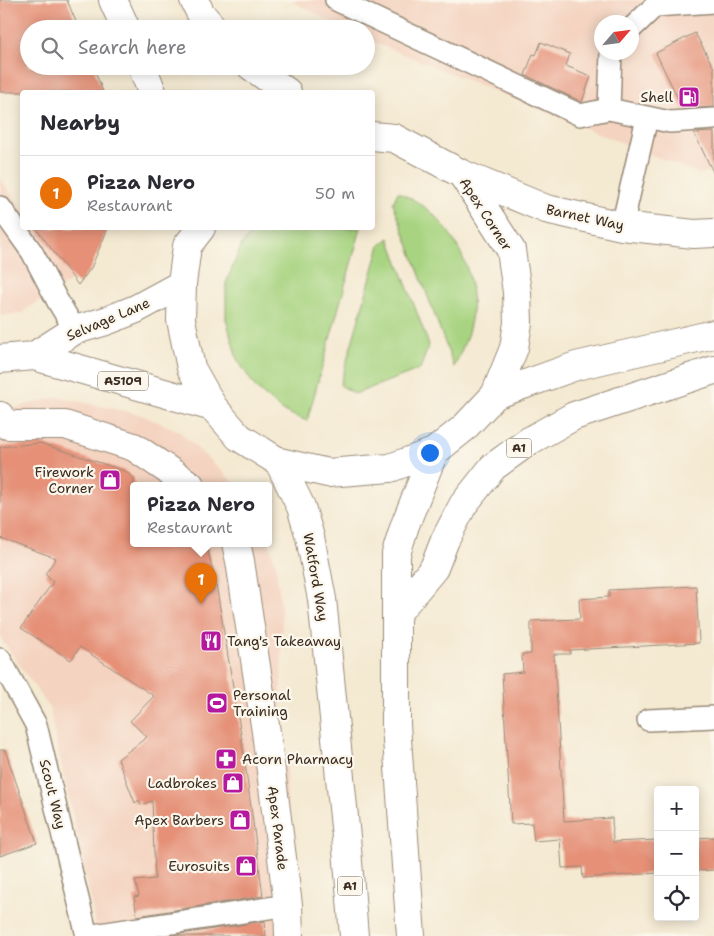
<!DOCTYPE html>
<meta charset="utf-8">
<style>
:root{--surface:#fff;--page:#f2f2f3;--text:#2b2b33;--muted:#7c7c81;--line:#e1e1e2;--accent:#111827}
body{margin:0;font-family:"Shantell Sans",sans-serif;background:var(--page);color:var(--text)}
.controls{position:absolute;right:15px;bottom:15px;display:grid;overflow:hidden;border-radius:5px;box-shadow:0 2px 12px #0003}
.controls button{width:45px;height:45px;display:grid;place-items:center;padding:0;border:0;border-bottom:1px solid var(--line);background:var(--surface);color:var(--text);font:25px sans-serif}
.compass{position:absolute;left:594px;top:15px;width:45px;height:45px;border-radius:50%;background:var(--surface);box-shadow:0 2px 12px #0003;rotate:62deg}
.you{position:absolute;left:429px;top:452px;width:18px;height:18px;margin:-12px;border:4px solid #fff;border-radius:50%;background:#1a73e8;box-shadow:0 0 0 8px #1a73e833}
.badge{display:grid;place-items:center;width:32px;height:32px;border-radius:50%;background:var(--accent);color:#fff;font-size:16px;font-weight:700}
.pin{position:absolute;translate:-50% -41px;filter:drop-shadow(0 1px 2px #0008)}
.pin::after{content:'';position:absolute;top:26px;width:18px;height:15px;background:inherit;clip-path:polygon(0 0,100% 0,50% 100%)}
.popup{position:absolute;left:130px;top:482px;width:142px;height:65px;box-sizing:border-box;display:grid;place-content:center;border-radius:5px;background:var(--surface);filter:drop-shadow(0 1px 4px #0005);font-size:16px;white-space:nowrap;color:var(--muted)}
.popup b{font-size:19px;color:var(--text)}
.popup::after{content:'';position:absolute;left:50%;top:100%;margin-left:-10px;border:10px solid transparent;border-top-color:var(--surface)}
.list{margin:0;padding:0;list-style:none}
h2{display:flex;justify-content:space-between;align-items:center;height:65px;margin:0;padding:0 20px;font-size:21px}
h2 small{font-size:16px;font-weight:400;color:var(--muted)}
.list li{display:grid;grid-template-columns:32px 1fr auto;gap:15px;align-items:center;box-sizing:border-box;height:75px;padding:0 20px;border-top:1px solid var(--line)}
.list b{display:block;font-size:19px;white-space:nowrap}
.list p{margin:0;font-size:16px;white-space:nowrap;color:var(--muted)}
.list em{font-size:16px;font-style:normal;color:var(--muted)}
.icon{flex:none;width:28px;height:28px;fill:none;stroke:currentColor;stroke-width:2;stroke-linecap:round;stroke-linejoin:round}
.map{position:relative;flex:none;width:714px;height:936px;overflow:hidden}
.search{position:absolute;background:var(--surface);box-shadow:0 2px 12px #0003;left:20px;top:20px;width:355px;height:55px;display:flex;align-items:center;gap:12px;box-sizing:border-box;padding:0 18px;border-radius:28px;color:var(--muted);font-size:19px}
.panel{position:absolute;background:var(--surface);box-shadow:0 2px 12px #0003;left:20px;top:90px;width:355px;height:140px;border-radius:5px}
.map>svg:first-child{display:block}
.built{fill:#f4d3c0;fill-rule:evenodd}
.green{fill:#a8d481;stroke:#727f50}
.building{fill:#e59077}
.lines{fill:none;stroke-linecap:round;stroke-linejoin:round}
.service-casing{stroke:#988a78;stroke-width:24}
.minor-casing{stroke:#988a78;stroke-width:30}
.primary-casing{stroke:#988a78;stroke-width:30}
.trunk-casing{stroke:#988a78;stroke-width:30}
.service{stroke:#fff;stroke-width:21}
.minor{stroke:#fff;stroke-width:28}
.primary{stroke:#fff;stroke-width:28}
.trunk{stroke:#fff;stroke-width:28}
.labels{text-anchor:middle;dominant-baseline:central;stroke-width:4.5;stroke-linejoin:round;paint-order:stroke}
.shield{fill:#fbf7ec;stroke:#75685c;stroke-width:1}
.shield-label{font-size:12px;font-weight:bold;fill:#3b2a1e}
.poi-label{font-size:14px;fill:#3b2a1e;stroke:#fbf7ec;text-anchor:end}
.street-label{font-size:14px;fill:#3b2a1e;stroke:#fbf7ec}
</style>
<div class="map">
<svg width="714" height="936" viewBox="0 0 714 936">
<rect width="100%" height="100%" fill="#fbf7ec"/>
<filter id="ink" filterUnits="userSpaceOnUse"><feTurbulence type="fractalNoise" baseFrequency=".02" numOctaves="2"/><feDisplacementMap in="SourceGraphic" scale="10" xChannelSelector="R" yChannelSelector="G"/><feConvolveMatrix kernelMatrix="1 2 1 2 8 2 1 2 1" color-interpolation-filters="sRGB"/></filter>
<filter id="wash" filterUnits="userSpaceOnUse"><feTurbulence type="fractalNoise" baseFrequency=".0096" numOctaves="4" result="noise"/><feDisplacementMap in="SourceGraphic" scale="20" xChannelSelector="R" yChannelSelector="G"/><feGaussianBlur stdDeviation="1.12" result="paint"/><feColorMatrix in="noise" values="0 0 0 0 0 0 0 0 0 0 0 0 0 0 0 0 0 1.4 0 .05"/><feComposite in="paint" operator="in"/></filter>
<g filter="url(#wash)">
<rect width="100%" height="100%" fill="#f4e9d1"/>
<path class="built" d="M290 0H714V171L699 174 366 39V29H344ZM602 22H632V52H602Z
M0 178 22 209V228H36L74 279 21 313 0 316Z
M57 397 139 414 179 431 236 485H134V543L269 542 276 565 282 619 281 709 287 760V808L301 936H96V924L49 707 0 637V412Z"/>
<path class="green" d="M398 192C405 196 413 199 419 203 453 226 476 271 472 313 470 332 462 350 454 367L393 203Z
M256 228H361L307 421 283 411 256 388 237 359 226 319V283L242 244Z
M389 238 429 345 420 369 355 394 340 385 380 245Z"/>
<g id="blocks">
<path class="building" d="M0 0H67L79 29H29V66H93L103 92H0Z
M695 33 714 68V107L683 109 656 53Z
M541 42 570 54 566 66 591 76 582 102 525 75 533 54 536 55Z
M714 132V174L694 133Z
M36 228H108L91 268 78 285Z
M40 443 125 471 134 478V543H206L216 584 242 741 263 896 137 916 134 897 139 896 135 881 155 879 152 801 141 805 139 800 135 803 118 759 147 737 130 721 154 696 80 647 71 660 21 628 53 582 45 574 56 558 0 538V447Z
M696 586 699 643 570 650V654H554L564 821 612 818 613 842 658 840V873L583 878 582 867 562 868 560 839 534 841 532 823 511 824 502 674 523 672 522 654H531V621L580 619 579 599 609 597V590Z
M0 750H5L37 843 0 856Z
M714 837V870L695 871V838Z
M265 921 266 936H169Z"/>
</g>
</g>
<g filter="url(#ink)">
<use href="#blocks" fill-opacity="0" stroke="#988a78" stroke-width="1"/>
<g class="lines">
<g class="service-casing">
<path id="service" d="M336 0 580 115 609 109 670 122 714 119
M632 28 655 6 714 2
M609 109 611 52
M0 207 32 252 57 300 75 330
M622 226 647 118
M0 659 36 725 87 936 288 905
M648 720 714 717"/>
</g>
<g class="minor-casing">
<path id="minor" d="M0 416 7 425H65L134 447 190 485
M236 543 240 561 266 732 288 905 289 936"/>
</g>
<g class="primary-casing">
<path id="primary" d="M34 356 75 330 106 321 136 309 182 284
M0 359 34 356 213 407"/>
</g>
<g class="trunk-casing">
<path id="trunk" d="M113 0 126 29
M194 0 201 14 214 29
M142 66 152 92
M251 66 287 92
M372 136 394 138 462 174 546 209 622 226 694 234 714 233
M201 228 187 246 182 284 181 320 191 368 213 407 239 437 279 462 328 473 390 468 434 452 464 428 495 395 514 348 518 323 517 292 511 250 462 174
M495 395 576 366 714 334
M279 462 301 507 310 537 322 599 346 837 354 936
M396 614 434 568 445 540 463 505 493 467 529 441 574 416 714 370
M411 936 396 725V554L405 525 434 452"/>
</g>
<use href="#service" class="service"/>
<use href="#minor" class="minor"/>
<use href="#primary" class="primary"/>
<use href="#trunk" class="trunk"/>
</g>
</g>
<defs>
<g id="fuel-square" transform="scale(1.125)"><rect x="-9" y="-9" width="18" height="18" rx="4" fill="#b5179e" stroke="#fbf7ec"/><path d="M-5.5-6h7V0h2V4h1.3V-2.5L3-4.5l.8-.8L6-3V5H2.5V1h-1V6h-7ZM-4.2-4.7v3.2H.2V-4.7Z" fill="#fff"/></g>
<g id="shop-square" transform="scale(1.125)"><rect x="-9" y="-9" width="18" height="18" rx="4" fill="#b5179e" stroke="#fbf7ec"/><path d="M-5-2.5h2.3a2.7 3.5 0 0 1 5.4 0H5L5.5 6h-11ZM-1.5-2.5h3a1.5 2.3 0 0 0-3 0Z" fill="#fff"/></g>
<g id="restaurant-square" transform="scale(1.125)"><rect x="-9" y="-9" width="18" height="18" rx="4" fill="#b5179e" stroke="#fbf7ec"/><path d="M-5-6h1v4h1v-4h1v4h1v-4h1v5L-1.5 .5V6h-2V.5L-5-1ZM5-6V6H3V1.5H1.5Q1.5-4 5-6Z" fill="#fff"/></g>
<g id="stadium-square" transform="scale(1.125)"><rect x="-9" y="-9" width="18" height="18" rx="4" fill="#b5179e" stroke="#fbf7ec"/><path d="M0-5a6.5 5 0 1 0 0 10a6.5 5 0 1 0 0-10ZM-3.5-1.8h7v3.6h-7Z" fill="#fff"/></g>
<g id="pharmacy-square" transform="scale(1.125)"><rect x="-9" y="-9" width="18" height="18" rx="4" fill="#b5179e" stroke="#fbf7ec"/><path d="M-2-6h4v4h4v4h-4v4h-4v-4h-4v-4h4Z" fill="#fff"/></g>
</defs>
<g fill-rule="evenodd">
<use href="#fuel-square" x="689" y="97"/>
<use href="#shop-square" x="110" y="480"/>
<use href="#restaurant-square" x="211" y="641"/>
<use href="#stadium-square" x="217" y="703"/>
<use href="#pharmacy-square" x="226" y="759"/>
<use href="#shop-square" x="233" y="783"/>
<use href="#shop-square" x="240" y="820"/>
<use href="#shop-square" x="246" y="866"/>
</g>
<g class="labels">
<g class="shield">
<rect x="98" y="371.5" width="50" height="19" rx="4"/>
<rect x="506.5" y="438.5" width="25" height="19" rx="4"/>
<rect x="337.5" y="876.5" width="25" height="19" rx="4"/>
</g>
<g class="shield-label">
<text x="123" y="381">A5109</text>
<text x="519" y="448">A1</text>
<text x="350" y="886">A1</text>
</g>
<g class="poi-label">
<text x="673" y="97">Shell</text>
<text x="94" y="472">Firework<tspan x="94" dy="16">Corner</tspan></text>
<text x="227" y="641" text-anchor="start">Tang's Takeaway</text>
<text x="233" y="695" text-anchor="start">Personal<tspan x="233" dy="16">Training</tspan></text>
<text x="242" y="759" text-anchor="start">Acorn Pharmacy</text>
<text x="217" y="783">Ladbrokes</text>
<text x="224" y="820">Apex Barbers</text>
<text x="230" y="866">Eurosuits</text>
</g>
<g class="street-label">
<text transform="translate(486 214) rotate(57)">Apex Corner</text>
<text transform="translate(585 217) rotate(12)">Barnet Way</text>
<text transform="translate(108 319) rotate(-23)">Selvage Lane</text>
<text transform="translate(316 577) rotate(80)">Watford Way</text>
<text transform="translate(53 794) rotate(76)">Scout Way</text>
<text transform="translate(278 828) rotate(83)">Apex Parade</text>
</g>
</g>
</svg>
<div class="controls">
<button>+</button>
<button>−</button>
<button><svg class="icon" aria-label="locate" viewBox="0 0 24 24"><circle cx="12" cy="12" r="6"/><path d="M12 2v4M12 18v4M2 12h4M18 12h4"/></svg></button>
</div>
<svg class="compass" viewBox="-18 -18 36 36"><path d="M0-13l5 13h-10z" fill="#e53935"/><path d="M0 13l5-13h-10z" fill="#7c7c81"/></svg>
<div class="you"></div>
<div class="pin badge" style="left:201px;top:604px;background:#e8710a">1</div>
<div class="popup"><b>Pizza Nero</b>Restaurant</div>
<div class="search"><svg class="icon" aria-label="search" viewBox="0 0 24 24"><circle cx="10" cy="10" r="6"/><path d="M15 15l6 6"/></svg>Search here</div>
<section class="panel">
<h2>Nearby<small></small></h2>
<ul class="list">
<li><span class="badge" style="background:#e8710a">1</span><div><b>Pizza Nero</b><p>Restaurant</p></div><em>50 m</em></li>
</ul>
</section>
</div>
